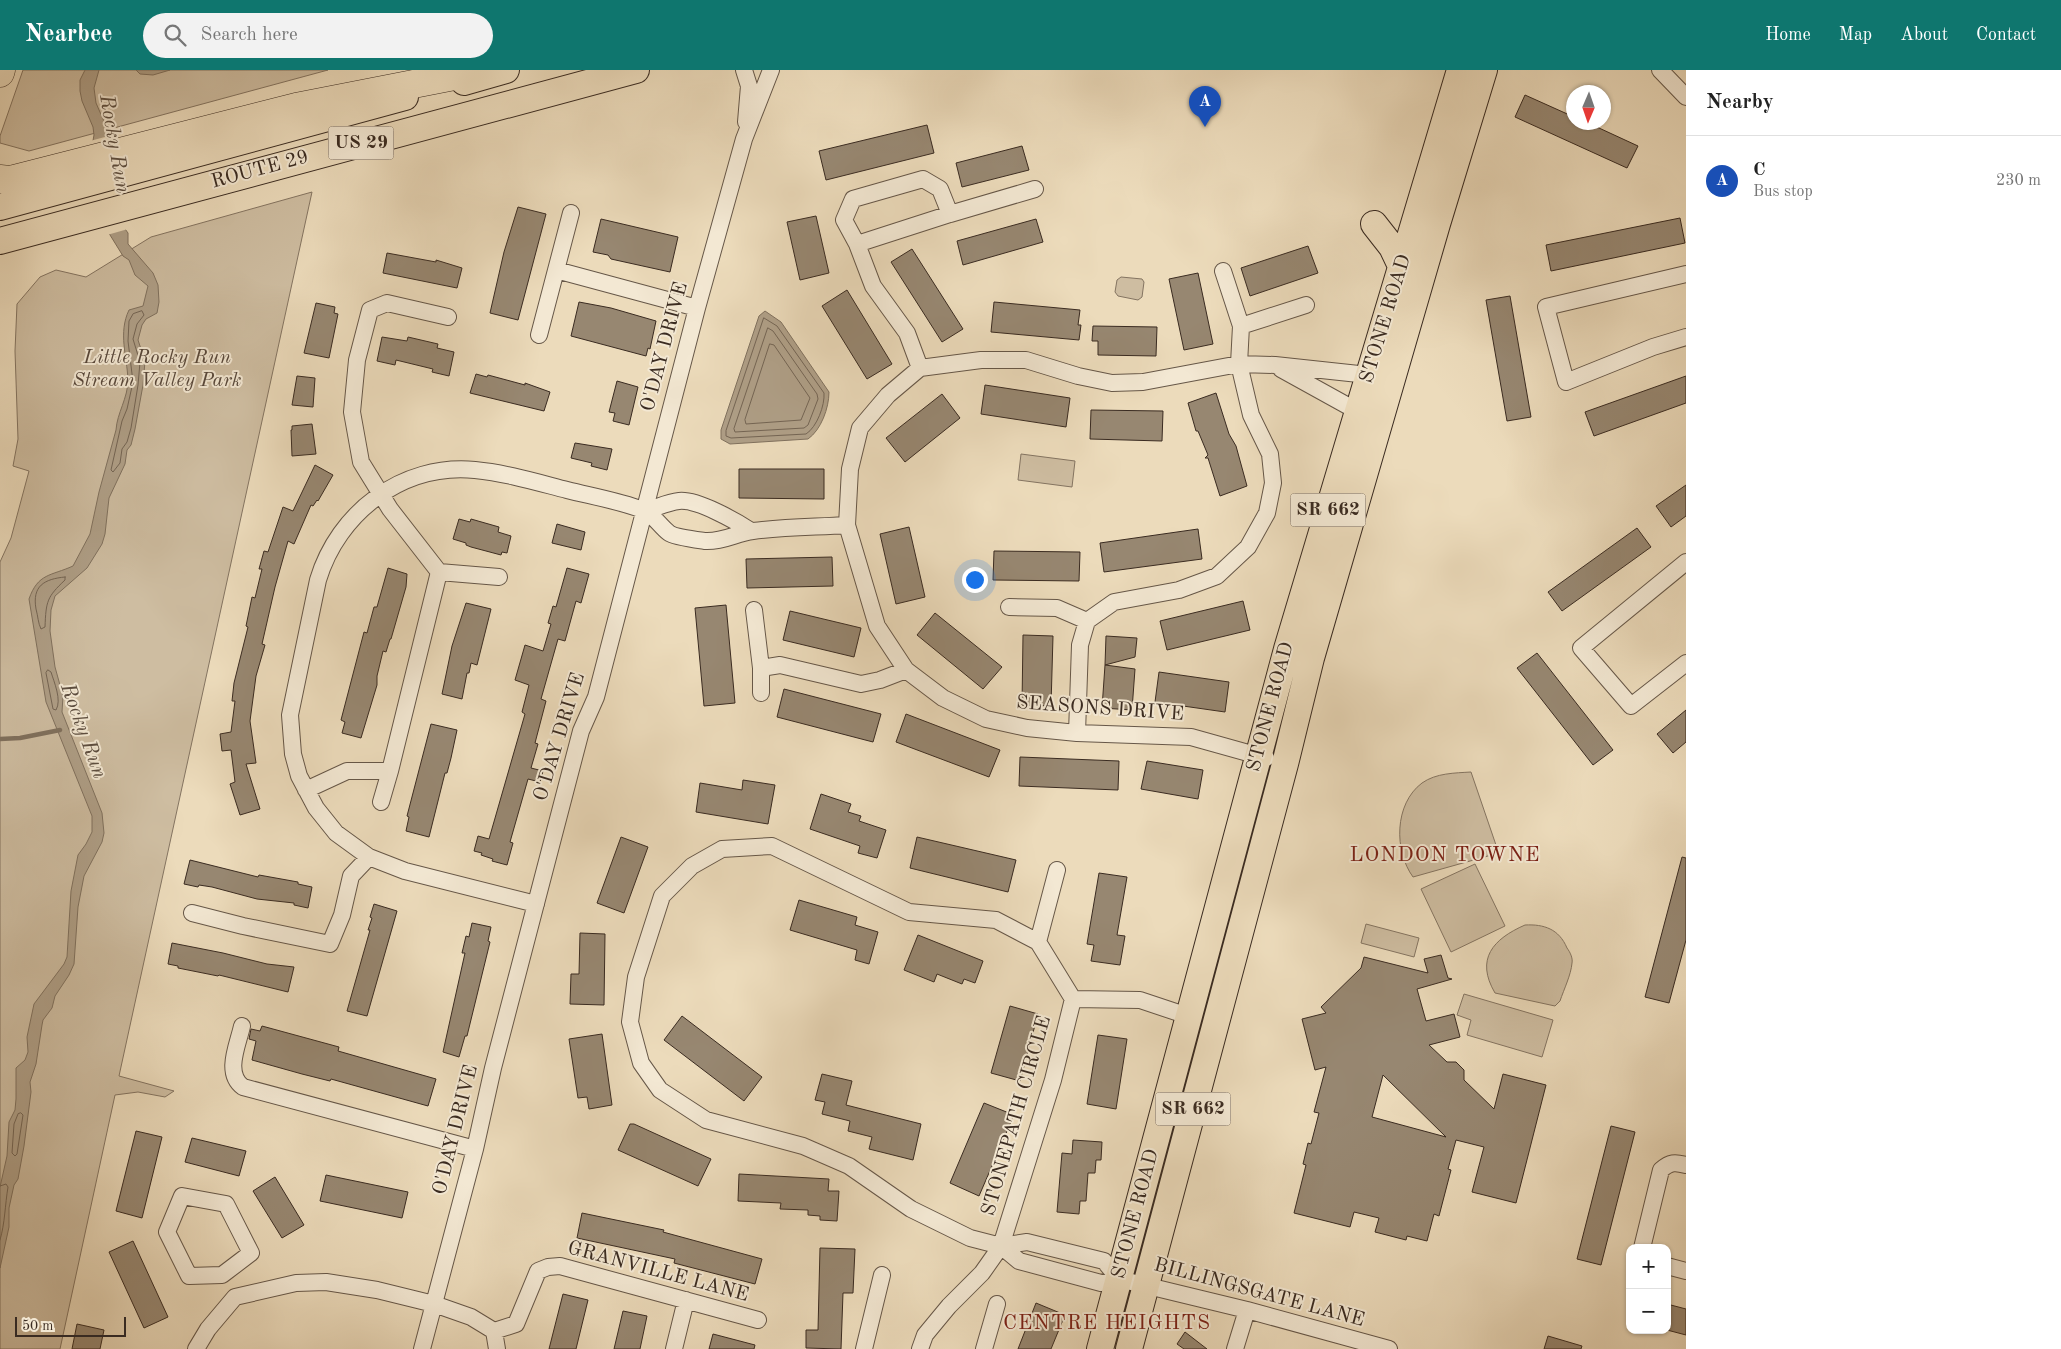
<!DOCTYPE html>
<meta charset="utf-8">
<style>
:root{--surface:#fff;--page:#f2f2f2;--text:#222;--muted:#767676;--line:#e0e0e0;--accent:#0f766e}
body{margin:0;font-family:"Old Standard TT",serif;background:var(--page);color:var(--text)}
.controls{position:absolute;right:15px;bottom:15px;display:grid;overflow:hidden;border-radius:10px;box-shadow:0 1px 4px #0004}
.controls button{width:45px;height:45px;display:grid;place-items:center;padding:0;border:0;border-bottom:1px solid var(--line);background:var(--surface);color:var(--text);font:25px sans-serif}
.compass{position:absolute;left:1566px;top:15px;width:45px;height:45px;border-radius:50%;background:var(--surface);box-shadow:0 1px 4px #0004;rotate:182deg}
.scale{position:absolute;left:15px;bottom:12px;width:111px;box-sizing:border-box;padding-left:5px;border:2px solid #3a2b21;border-top:0;font-size:14px;line-height:18px;white-space:nowrap;color:#3a2b21;-webkit-text-stroke:4px #f3e8d3;paint-order:stroke}
.you{position:absolute;left:974px;top:509px;width:18px;height:18px;margin:-12px;border:4px solid #fff;border-radius:50%;background:#1a73e8;box-shadow:0 0 0 8px #1a73e833}
.badge{display:grid;place-items:center;width:32px;height:32px;border-radius:50%;background:var(--accent);color:#fff;font-size:16px;font-weight:700}
.pin{position:absolute;translate:-50% -41px;filter:drop-shadow(0 1px 2px #0008)}
.pin::after{content:'';position:absolute;top:26px;width:18px;height:15px;background:inherit;clip-path:polygon(0 0,100% 0,50% 100%)}
.list{margin:0;padding:0;list-style:none}
h2{display:flex;justify-content:space-between;align-items:center;height:65px;margin:0;padding:0 20px;font-size:21px}
h2 small{font-size:16px;font-weight:400;color:var(--muted)}
.list li{display:grid;grid-template-columns:32px 1fr auto;gap:15px;align-items:center;box-sizing:border-box;height:90px;padding:0 20px;border-top:1px solid var(--line)}
.list b{display:block;font-size:19px;white-space:nowrap}
.list p{margin:0;font-size:16px;white-space:nowrap;color:var(--muted)}
.list em{font-size:16px;font-style:normal;color:var(--muted)}
.icon{flex:none;width:28px;height:28px;fill:none;stroke:currentColor;stroke-width:2;stroke-linecap:round;stroke-linejoin:round}
.map{position:relative;flex:none;width:1686px;height:1279px;overflow:hidden}
header{display:flex;align-items:center;gap:30px;box-sizing:border-box;height:70px;padding:0 25px;background:var(--accent);color:#fff}
header strong{font-size:24px}
nav{display:flex;gap:28px;margin-inline-start:auto;font-size:18px}
.search{width:350px;height:45px;background:var(--page);display:flex;align-items:center;gap:12px;box-sizing:border-box;padding:0 18px;border-radius:28px;color:var(--muted);font-size:19px}
main{display:flex}
aside{flex:1;background:var(--surface)}
.map>svg:first-child{display:block}
.green{fill:#cebda1;stroke:#847461}
.water{fill:#af9f87;stroke:#80715e}
.pier{fill:#ecdbbb}
.lines{fill:none;stroke-linecap:round;stroke-linejoin:round}
.shore{stroke:#746554;stroke-width:1}
.stream{stroke:#80715e;stroke-width:4.5}
.building{fill:#978771;stroke:#3a2b21;fill-rule:evenodd}
.street-casing{stroke:#665748;stroke-width:18}
.primary-casing{stroke:#3a2b21;stroke-width:28}
.highway-casing{stroke:#3a2b21;stroke-width:29}
.street{stroke:#f3e8d3;stroke-width:16}
.primary{stroke:#ecdbbb;stroke-width:26}
.highway{stroke:#ecdbbb;stroke-width:28}
.labels{text-anchor:middle;dominant-baseline:central;stroke-width:4;stroke-linejoin:round;paint-order:stroke}
.shield{fill:#f3e8d3;stroke:#726456;stroke-width:1}
.shield-label{font-size:19px;font-weight:bold;fill:#3a2b21}
.street-label{font-size:20px;fill:#3a2b21;stroke:#f3e8d3}
.park-label{font-size:20px;font-style:italic;fill:#58483b;stroke:#f3e8d3}
.water-label{font-size:21px;font-style:italic;fill:#5d4e40;stroke:#f3e8d3}
.neighbourhood-label{font-size:21px;letter-spacing:1px;fill:#7a1f14;stroke:#f3e8d3}
</style>
<header>
<strong>Nearbee</strong>
<div class="search"><svg class="icon" aria-label="search" viewBox="0 0 24 24"><circle cx="10" cy="10" r="6"/><path d="M15 15l6 6"/></svg>Search here</div>
<nav><a>Home</a><a>Map</a><a>About</a><a>Contact</a></nav>
</header>
<main>
<div class="map">
<svg width="1686" height="1279" viewBox="0 0 1686 1279">
<rect width="100%" height="100%" fill="#ecdbbb"/>
<filter id="stains"><feTurbulence type="fractalNoise" baseFrequency=".004" numOctaves="4"/><feColorMatrix values="0 0 0 0 .2 0 0 0 0 .09 0 0 0 0 .02 0 0 0 .5 -.17"/></filter>
<radialGradient id="worn" r=".72"><stop offset=".6" stop-color="#630" stop-opacity="0"/><stop offset="1" stop-color="#630" stop-opacity=".3"/></radialGradient>
<path class="green" d="M23 0H328L29 81 0 73V66Z
M312 122 119 1006 174 1021 165 1027 138 1022 115 1025 60 1279H0V492L11 468 29 401 13 396 18 369 15 281 17 234 40 207 56 200 86 207 151 167Z
M1121 207 1142 209 1144 212 1142 227 1138 230 1118 226 1115 222 1117 210Z
M1021 384 1075 391 1072 417 1018 410Z
M1471 702 1497 778 1495 784 1413 807C1394 781 1394 734 1422 713 1436 703 1455 703 1471 702Z
M1475 794 1505 856 1451 882 1421 819Z
M1366 854 1419 868 1414 887 1361 873Z
M1525 855C1544 854 1559 859 1567 878 1570 882 1573 888 1572 893 1571 905 1564 919 1560 931L1555 936 1495 923C1475 889 1493 869 1525 855Z
M1464 924 1553 950 1542 987 1467 965 1471 950 1457 945Z"/>
<path class="water" d="M85 0H99L94 18 96 33 110 65 104 92 120 152 128 163V174L153 203 158 215 159 232 157 243 146 249 142 255 138 270 145 291 143 315 135 359 131 375 127 380 125 394 109 428 105 464 102 474 87 498 55 526 51 540 50 561 55 597 63 626 62 642 102 743 104 763 102 772 84 806 78 837 74 894 69 905 55 926 52 938 43 950 42 955 36 994 30 1012 31 1022 24 1076 18 1109 14 1115 9 1138V1157L0 1198V1117L7 1086 9 1052 15 1040 16 1029V998L25 990 28 982 27 967 34 934 64 894 67 887 71 821 78 785 86 774 92 762V746L46 632 29 529C38 503 51 506 73 496L90 464 99 422 116 360C117 343 128 328 128 310 127 286 118 263 129 240L143 236 148 216 135 205 129 190 123 186 102 152 89 93 94 65 93 57 82 31 80 21V10Z
M136 0H170L153 5 140 4Z
M765 241 781 252 829 322C829 338 821 360 808 369L730 374 721 369V360L759 246Z"/>
<path class="pier" d="M112 65 107 99 119 145 128 159 107 165 100 153 86 93 90 71Z"/>
<g class="lines">
<path class="shore" d="M142 241 144 245 137 254 133 269 140 292 138 315 131 358 127 372 122 379 120 393 113 402 111 400 122 351 127 339 133 312 128 271 129 251 133 244Z
M764 248 777 256 824 323C825 335 817 357 806 364L731 368 726 366V361Z
M768 258 773 261 817 324 818 329 808 355 804 358 735 362 734 359Z
M770 274 774 275 810 328 801 350 746 354 745 350Z
M65 507V510C47 527 46 531 45 557L41 559C38 553 38 546 36 539 32 516 44 509 65 507Z
M48 600 51 602C54 612 62 630 56 640L53 639 46 603Z
M21 1043 23 1045 17 1084 15 1086 12 1083 14 1054 18 1044Z
M0 1116 6 1114 8 1117C5 1135 5 1153 0 1170"/>
<path class="stream" d="M0 669 20 668 60 660"/>
</g>
<path class="building" d="M1525 25 1574 47V52H1586L1638 76 1627 98 1515 47Z
M927 55 934 83 826 110 819 81Z
M1022 76 1029 100 962 117 956 93Z
M518 137 546 144 518 250 490 243 504 182Z
M816 146 829 203 800 210 787 152Z
M1680 148 1685 173 1551 201 1546 175Z
M601 149 678 167 670 202 611 189 608 185 593 182Z
M1036 149 1043 172 963 195 957 171Z
M1308 176 1318 203 1250 226 1241 198Z
M912 179 963 259 942 272 891 192Z
M387 183 436 192V190L462 198 457 218 383 203Z
M1198 203 1213 274 1184 280 1169 209Z
M847 220 892 294 867 309 822 236Z
M1510 226 1531 347 1507 351 1486 230Z
M579 232 611 238 656 251 650 279 648 278 646 286 571 266Z
M994 232 1080 240 1078 255H1081L1079 270 991 262Z
M316 233 335 237 334 243 338 244 329 288 304 283Z
M1093 256 1157 257 1156 286 1098 285V271H1092Z
M382 267 407 271 408 267 438 274 437 278 454 282 449 306 432 302 433 299 396 290 395 295 377 291Z
M476 304 487 307 488 305 525 315V313L550 322 544 341 470 323Z
M297 306 315 308 313 337 292 335Z
M1686 306V333L1594 366 1585 342Z
M617 311 638 317 629 355 613 351 615 343 609 342Z
M985 315 1070 328 1066 357 981 344Z
M1216 323 1229 364 1236 376 1247 416 1220 426 1208 388H1205L1208 385 1198 361H1196L1188 333Z
M942 324 960 348 905 392 886 368Z
M1091 340 1163 341 1162 371 1090 369Z
M312 354 316 384 292 386 291 360H292V356Z
M575 373 612 379 607 400 591 396 592 393 571 388Z
M315 395 333 405 318 431 317 430 313 436 311 435 294 474 288 471 275 517 262 574 265 575 256 606 250 651 256 693 246 694 260 739 240 745 230 714 235 712 231 680 222 681 220 664 231 662 235 631H232L234 613 248 557 246 556 252 527 255 528 262 499H259L264 481 268 482 283 437 293 441Z
M739 399H824V429L739 428Z
M1686 415V446L1671 457 1656 436Z
M459 449 470 452 471 449 499 457 498 462 511 466 507 483 502 482 501 485 471 477 466 475V473L453 469Z
M557 454 585 462 581 480 552 473Z
M909 457 925 527 896 534 880 464Z
M1637 458 1651 477 1562 541 1548 522Z
M1198 459 1202 489 1104 502 1100 473Z
M994 481 1080 482 1079 511 993 510Z
M832 487 833 516 747 518 746 489Z
M388 498 407 504 406 517 391 569H390L386 582 383 581 377 606V615L361 668 342 663 345 652 341 650 364 562 367 563 374 537H377Z
M567 498 589 504 581 533 576 531 565 571 558 569 541 629 546 631 535 673 538 674 531 698 543 701 540 712 528 709 510 772 513 773 507 795 492 791 493 789 481 785 482 783 474 781 478 766 489 769 525 644 522 642 529 615 515 610 525 575 543 581 551 554 548 553 553 536 556 537Z
M1243 531 1250 560 1167 580 1160 551Z
M466 533 491 539 477 595 471 593 469 603H467L462 629 442 624 452 576Z
M726 535 735 633 704 636 695 538Z
M790 541 861 558 854 587 783 570Z
M935 543 1002 597 983 619 917 565Z
M1023 565 1053 566 1051 636 1022 635Z
M1106 566 1137 568 1135 587 1105 595Z
M1537 583 1613 680 1593 695 1517 598Z
M1105 595 1135 599 1132 640 1102 638Z
M1159 602 1229 612 1225 642 1155 632Z
M784 619 881 644 873 672 777 647Z
M1686 640V672L1673 683 1657 664Z
M906 644 1000 680 989 707 896 672Z
M431 654 457 660 451 688 447 703H445L429 767 406 761 409 747 407 746Z
M1020 687 1119 691 1118 720 1019 716Z
M1147 691 1203 700 1198 729 1141 719Z
M743 710 775 715 768 754 696 742 700 713 742 720Z
M821 724 851 734 848 742 861 746 859 751 886 760 877 788 858 783 860 776 810 759Z
M621 767 648 777 624 843 597 833Z
M917 767 1016 790 1008 822 910 798Z
M1682 787 1686 788V870L1669 933 1645 927Z
M190 790 258 807 259 805 298 812V814L312 817 308 838 294 835V833L257 829 212 817 199 815 198 817 184 814Z
M1099 803 1127 807 1117 865 1125 866 1120 895 1091 891 1094 875 1087 874Z
M799 830 857 847 855 855 878 862 869 894 855 890 857 880 790 860Z
M374 834 397 841 367 946 347 941 370 860H368L372 848 370 847Z
M472 853 491 857 488 871 490 872 467 966H465L459 987 443 982 465 883H462L466 866 469 867Z
M580 863 605 864 604 935 570 934 571 904H579Z
M918 865 983 891 975 913 964 909 962 914 937 904 934 912 904 900Z
M172 873 223 883 267 894 294 897 288 922 219 905 218 906 178 898V896L168 894Z
M1441 885 1448 908 1452 909 1417 919 1426 951 1454 944 1460 967 1429 975 1447 992H1456L1464 1000V1010L1494 1039 1503 1004 1546 1015 1516 1133 1472 1122 1484 1077 1456 1070 1448 1099 1451 1100 1439 1146 1434 1144 1427 1171 1407 1166 1406 1170 1375 1162 1379 1148 1354 1142 1350 1157 1294 1143 1306 1095 1303 1094 1308 1073 1311 1074 1319 1043 1314 1042 1326 997 1315 1000 1302 949 1326 943 1321 937 1361 898 1364 887 1428 903 1424 889ZM1383 1005 1446 1067 1372 1047Z
M1010 936 1038 944 1020 1011 991 1003Z
M682 946 762 1007 744 1031 664 970Z
M262 956 339 977 338 981 436 1009 428 1036 331 1009 330 1011 302 1004 252 990 256 971 249 969 251 959 260 961Z
M602 964 612 1035 589 1039 587 1027 578 1028 569 969Z
M1098 965 1127 969 1116 1039 1087 1034Z
M822 1004 852 1011 846 1035 921 1054 913 1090 869 1079 872 1067 848 1061 850 1051 822 1044 825 1032 815 1030Z
M984 1033 1014 1045 979 1126 950 1113Z
M630 1054H634L711 1089 698 1116 618 1080Z
M1611 1056 1635 1062 1601 1195 1577 1189Z
M136 1061 162 1067 142 1148 116 1141Z
M192 1068 246 1081 239 1106 185 1092Z
M1073 1070 1102 1072 1101 1090H1096L1095 1103H1088L1086 1131H1080L1079 1144 1057 1142 1062 1083 1072 1084Z
M739 1104 829 1109 828 1121H839L837 1151 820 1150V1146L808 1145V1140L780 1139 781 1133 738 1131Z
M326 1105 408 1122 402 1148 320 1131Z
M275 1107 304 1155 282 1168 253 1121Z
M582 1143 664 1160 663 1162 762 1189 755 1214 674 1193 675 1189 577 1168Z
M133 1171 168 1247 144 1258 109 1182Z
M820 1178 855 1179 853 1223H843L841 1279 806 1278V1260H818Z
M563 1224 588 1230 576 1279H549Z
M1036 1233 1065 1245 1051 1279H1018Z
M1667 1234 1686 1239V1265L1667 1260Z
M623 1241 647 1246 640 1279H614Z
M77 1254 104 1260 100 1279H72Z
M1185 1262 1207 1279H1184L1177 1274Z
M713 1264 755 1275 754 1279H709Z
M1548 1266 1582 1276 1581 1279H1544Z"/>
<g class="lines">
<g class="street-casing">
<path id="street" d="M744 0 749 16 746 52
M1660 0 1686 27
M950 144 940 119 923 109 853 129 844 150 857 174 950 144 1035 119
M857 174 873 216 907 263 920 298
M556 200 697 238
M1223 201 1241 256
M1686 204 1546 237 1566 312 1653 277 1686 267
M539 265 571 143
M1281 299 1357 341
M645 441C656 438 668 432 679 431 697 429 736 451 751 461
M1686 492 1581 578 1631 636 1686 593
M439 502 499 507
M1009 537 1057 538 1087 551
M754 540 761 598V623
M761 598 780 595 861 614 880 610 906 600
M1077 663 1080 575 1087 551 1114 532 1179 520 1217 506 1248 477 1267 443 1273 413 1270 384 1251 345 1239 294 1241 256 1306 235
M1266 688 1191 667 1077 663 1027 658 986 649 943 628 906 600 877 556 847 455 850 399 860 358 888 325 920 298 981 290H1026L1078 306 1112 313 1143 312 1239 294 1275 295 1368 305
M306 720 347 701H390L439 502 390 439 361 392 352 342 357 290 370 240 387 233 448 247
M381 732 390 701
M536 834 405 801 369 787 336 763 316 738 299 706 293 684 290 645 318 510C338 443 402 393 475 400 506 403 536 412 567 420 591 426 620 431 643 440 653 444 660 456 669 463 674 467 698 470 705 471 724 472 736 463 753 461 784 457 816 457 847 455
M192 843 243 856 330 874 342 845 351 806 369 787
M1038 872 1057 800
M1073 929 1140 930 1188 946
M242 956C238 975 224 1003 243 1017L475 1079
M182 1126 226 1134 251 1183 222 1205 189 1206 167 1162Z
M1001 1176 1019 1191 1101 1213 1119 1209 1247 1240 1389 1279
M1642 1178 1661 1100C1670 1092 1675 1092 1686 1095
M1667 1196 1686 1201
M494 1261 516 1254 538 1201 548 1197 560 1196 758 1250
M196 1279 208 1259 235 1227 296 1213 326 1212 377 1220 434 1234 471 1247 494 1261 497 1279
M422 1279 475 1079 493 998 581 661 596 627 697 238 744 69 771 0
M674 1279 686 1230
M864 1279 882 1205
M920 1279 925 1265 949 1236 982 1203 1001 1176 1053 1010 1073 929 1038 872 996 850 909 842 772 776 722 779 692 796 662 826 636 907 630 952 641 993 660 1020 706 1050 803 1076 849 1096 911 1139 970 1168 1001 1176 1027 1172 1104 1191 1119 1209
M984 1279 997 1234
M1235 1279 1247 1240"/>
</g>
<g class="primary-casing">
<path id="primary" d="M464 12 506 0
M0 137 405 27
M1374 154 1392 177 1401 196
M0 171 636 0
M1100 1279 1287 579 1460 0
M1129 1279 1285 694 1311 588 1437 154 1484 0"/>
</g>
<g class="highway-casing">
<path id="highway" d="M0 3 1 0
M0 109 10 110 296 37 485 0"/>
</g>
<use href="#street" class="street"/>
<use href="#primary" class="primary"/>
<use href="#highway" class="highway"/>
</g>
<g class="labels">
<g class="shield">
<rect x="328.5" y="56.5" width="65" height="33" rx="4"/>
<rect x="1290.5" y="423.5" width="75" height="33" rx="4"/>
<rect x="1155.5" y="1022.5" width="75" height="33" rx="4"/>
</g>
<g class="shield-label">
<text x="361" y="73">US 29</text>
<text x="1328" y="440">SR 662</text>
<text x="1193" y="1039">SR 662</text>
</g>
<g class="street-label">
<text transform="translate(260 100) rotate(-15)">ROUTE 29</text>
<text transform="translate(1386 249) rotate(-73)">STONE ROAD</text>
<text transform="translate(665 277) rotate(-75)">O'DAY DRIVE</text>
<text transform="translate(1271 637) rotate(-75)">STONE ROAD</text>
<text transform="translate(1100 639) rotate(4)">SEASONS DRIVE</text>
<text transform="translate(560 667) rotate(-73)">O'DAY DRIVE</text>
<text transform="translate(1017 1046) rotate(-74)">STONEPATH CIRCLE</text>
<text transform="translate(456 1060) rotate(-76)">O'DAY DRIVE</text>
<text transform="translate(1136 1144) rotate(-75)">STONE ROAD</text>
<text transform="translate(658 1202) rotate(15)">GRANVILLE LANE</text>
<text transform="translate(1259 1223) rotate(15)">BILLINGSGATE LANE</text>
</g>
<g class="park-label">
<text x="157" y="288">Little Rocky Run<tspan x="157" dy="23">Stream Valley Park</tspan></text>
</g>
<g class="water-label">
<text transform="translate(114 74) rotate(80)">Rocky Run</text>
<text transform="translate(83 661) rotate(70)">Rocky Run</text>
</g>
<g class="neighbourhood-label">
<text x="1445" y="785">LONDON TOWNE</text>
<text x="1107" y="1253">CENTRE HEIGHTS</text>
</g>
</g>
<rect width="100%" height="100%" filter="url(#stains)"/>
<rect width="100%" height="100%" fill="url(#worn)"/>
</svg>
<div class="controls">
<button>+</button>
<button>−</button>
</div>
<svg class="compass" viewBox="-18 -18 36 36"><path d="M0-13l5 13h-10z" fill="#e53935"/><path d="M0 13l5-13h-10z" fill="#767676"/></svg>
<div class="scale">50 m</div>
<div class="you"></div>
<div class="pin badge" style="left:1205px;top:57px;background:#1a4fb4">A</div>
</div>
<aside>
<h2>Nearby<small></small></h2>
<ul class="list">
<li><span class="badge" style="background:#1a4fb4">A</span><div><b>C</b><p>Bus stop</p></div><em>230 m</em></li>
</ul>
</aside>
</main>
